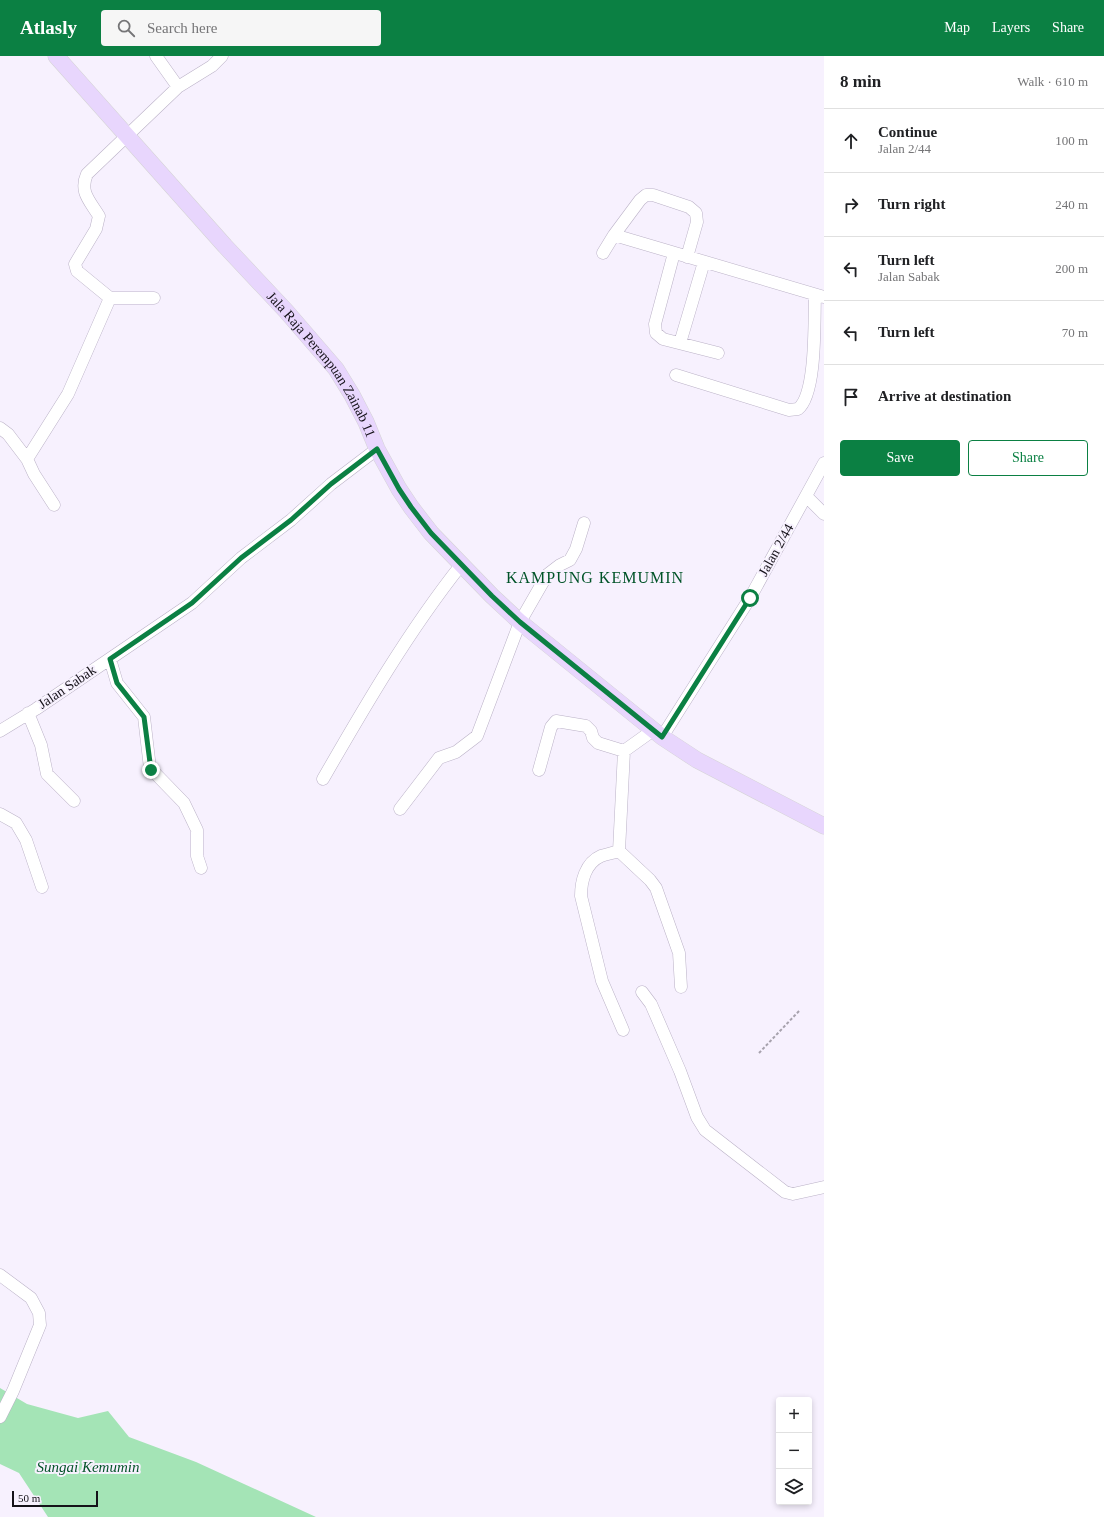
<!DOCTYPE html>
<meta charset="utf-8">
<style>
:root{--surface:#fff;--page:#f6f6f6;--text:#202124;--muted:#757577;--line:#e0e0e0;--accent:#0b8043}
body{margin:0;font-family:"Times New Roman",serif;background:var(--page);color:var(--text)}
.controls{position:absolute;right:12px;bottom:12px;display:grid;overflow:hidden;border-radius:4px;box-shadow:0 2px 6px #0003}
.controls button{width:36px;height:36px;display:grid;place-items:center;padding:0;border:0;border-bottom:1px solid var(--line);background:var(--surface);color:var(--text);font:20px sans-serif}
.scale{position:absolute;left:12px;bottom:10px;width:86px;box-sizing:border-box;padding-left:4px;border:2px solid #151219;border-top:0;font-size:11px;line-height:14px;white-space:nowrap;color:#151219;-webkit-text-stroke:3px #f7f1fe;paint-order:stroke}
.stop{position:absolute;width:12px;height:12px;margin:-9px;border:3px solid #0b8043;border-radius:50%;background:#fff}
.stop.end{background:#0b8043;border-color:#fff;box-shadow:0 1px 4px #0008}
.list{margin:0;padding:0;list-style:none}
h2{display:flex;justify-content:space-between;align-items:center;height:52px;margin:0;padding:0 16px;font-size:17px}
h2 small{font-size:13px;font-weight:400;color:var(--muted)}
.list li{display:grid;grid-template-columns:26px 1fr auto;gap:12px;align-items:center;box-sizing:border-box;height:64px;padding:0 16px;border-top:1px solid var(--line)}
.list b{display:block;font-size:15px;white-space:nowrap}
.list p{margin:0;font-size:13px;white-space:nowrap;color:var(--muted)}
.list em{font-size:13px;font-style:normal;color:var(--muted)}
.actions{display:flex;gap:8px;padding:12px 16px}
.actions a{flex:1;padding:9px 0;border:1px solid var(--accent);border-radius:4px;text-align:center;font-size:14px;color:var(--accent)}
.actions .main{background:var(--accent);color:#fff}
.icon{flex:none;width:22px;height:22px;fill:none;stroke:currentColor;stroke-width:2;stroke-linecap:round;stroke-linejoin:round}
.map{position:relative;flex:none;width:824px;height:1461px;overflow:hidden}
header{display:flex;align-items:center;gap:24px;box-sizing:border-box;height:56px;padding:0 20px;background:var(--accent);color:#fff}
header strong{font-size:19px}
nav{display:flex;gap:22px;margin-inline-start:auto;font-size:14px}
.search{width:280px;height:36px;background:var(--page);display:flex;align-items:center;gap:10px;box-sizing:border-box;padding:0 14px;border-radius:4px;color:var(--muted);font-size:15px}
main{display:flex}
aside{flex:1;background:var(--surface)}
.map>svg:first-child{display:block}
.water{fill:#a4e4b6}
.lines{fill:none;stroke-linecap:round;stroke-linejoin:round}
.minor-casing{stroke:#bbb2c7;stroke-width:13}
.major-casing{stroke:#d5d4d6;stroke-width:17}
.path{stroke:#a7a2ad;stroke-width:2;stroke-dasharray:3 2;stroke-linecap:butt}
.minor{stroke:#fff;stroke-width:12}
.major{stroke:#e8d6fd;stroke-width:16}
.route{stroke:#0b8043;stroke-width:5}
.labels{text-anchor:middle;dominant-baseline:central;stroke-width:4;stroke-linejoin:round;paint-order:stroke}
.street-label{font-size:14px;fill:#151219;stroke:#f7f1fe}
.water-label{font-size:15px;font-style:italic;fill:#05532a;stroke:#f7f1fe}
.quarter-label{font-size:16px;letter-spacing:1px;fill:#005328;stroke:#f7f1fe}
</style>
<header>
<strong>Atlasly</strong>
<div class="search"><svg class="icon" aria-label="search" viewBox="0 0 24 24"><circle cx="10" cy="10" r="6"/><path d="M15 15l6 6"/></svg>Search here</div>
<nav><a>Map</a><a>Layers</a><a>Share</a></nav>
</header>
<main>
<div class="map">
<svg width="824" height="1461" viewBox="0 0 824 1461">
<rect width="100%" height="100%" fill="#f7f1fe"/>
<path class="water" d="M0 1332 27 1348 78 1362 108 1355 129 1381 196 1406 316 1461H48L19 1417 0 1408Z"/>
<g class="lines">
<g class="minor-casing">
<path id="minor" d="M156 0 178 31
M603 197 614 179
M674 197 655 268 656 277 663 283 718 297
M687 201 697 166 696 157 689 151 653 139H646L640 144 614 179 824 241
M154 242H110L77 215 75 208 96 173 99 160C90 145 79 136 87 118L178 31 212 10 222 0
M680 287 704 206
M676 319 789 354 798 353C817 338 814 264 815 239
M0 372 8 378 27 403 34 418 54 449
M27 403 68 338 110 242
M806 440 824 458
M110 603 117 627 144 661 150 712 184 747 197 774V800L201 812
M28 657 41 689 47 718 74 745
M0 675 36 653 192 547 241 502 291 464 331 428 377 393
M652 675 624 695 619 795 650 824 656 832 679 897 681 931
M662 681 750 542 824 407
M539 714 551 671 556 665 586 670 591 675 593 682 598 687 624 695
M323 723C365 650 408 576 461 509
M400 753 439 702 456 696 477 680 520 566 547 519 560 509 570 504 576 493 584 467
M0 758 16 767 26 784 42 831
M619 795C613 797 607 798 601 800 585 807 581 826 581 840L602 925 623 974
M642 936 651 948 680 1015 697 1061 705 1074 785 1136 793 1138 824 1131
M0 1219 31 1242 39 1257 40 1269 13 1335 0 1361"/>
</g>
<g class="major-casing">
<g id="major">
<path id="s1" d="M56 0 225 190 286 255 336 313 352 339 366 366 377 393 399 433 411 451 431 477 492 540 520 566 662 681 697 704 824 770"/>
</g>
</g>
<path class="path" d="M759 997 800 954"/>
<use href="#minor" class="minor"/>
<use href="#major" class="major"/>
</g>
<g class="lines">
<path class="route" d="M151 714 144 661 117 627 110 603 192 547 241 502 291 464 331 428 377 393 399 433 411 451 431 477 492 540 520 566 662 681 750 542"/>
</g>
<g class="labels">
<g class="street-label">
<text stroke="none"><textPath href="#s1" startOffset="408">Jala Raja Perempuan Zainab 11</textPath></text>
<text transform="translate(776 494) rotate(-61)">Jalan 2/44</text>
<text transform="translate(67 631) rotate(-34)">Jalan Sabak</text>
</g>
<g class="water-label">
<text x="88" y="1411">Sungai Kemumin</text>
</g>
<g class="quarter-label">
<text x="595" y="521">KAMPUNG KEMUMIN</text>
</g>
</g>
</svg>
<div class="controls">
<button>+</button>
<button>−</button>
<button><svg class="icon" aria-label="layers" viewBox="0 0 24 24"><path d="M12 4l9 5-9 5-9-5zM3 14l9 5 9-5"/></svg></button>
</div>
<div class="scale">50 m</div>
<div class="stop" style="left:750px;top:542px"></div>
<div class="stop end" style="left:151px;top:714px"></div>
</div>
<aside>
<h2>8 min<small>Walk · 610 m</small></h2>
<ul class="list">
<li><svg class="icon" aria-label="ahead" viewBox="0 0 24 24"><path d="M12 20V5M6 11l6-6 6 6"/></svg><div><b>Continue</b><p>Jalan 2/44</p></div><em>100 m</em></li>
<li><svg class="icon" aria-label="right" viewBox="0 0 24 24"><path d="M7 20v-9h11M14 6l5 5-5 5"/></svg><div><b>Turn right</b></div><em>240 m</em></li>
<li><svg class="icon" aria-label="left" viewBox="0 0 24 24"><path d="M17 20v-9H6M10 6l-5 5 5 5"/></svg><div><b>Turn left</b><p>Jalan Sabak</p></div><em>200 m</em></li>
<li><svg class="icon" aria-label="left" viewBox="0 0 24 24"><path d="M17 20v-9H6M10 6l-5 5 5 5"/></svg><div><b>Turn left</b></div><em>70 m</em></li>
<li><svg class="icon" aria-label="arrive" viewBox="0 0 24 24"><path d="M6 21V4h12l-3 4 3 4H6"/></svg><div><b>Arrive at destination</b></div></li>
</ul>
<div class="actions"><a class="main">Save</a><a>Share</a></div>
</aside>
</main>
